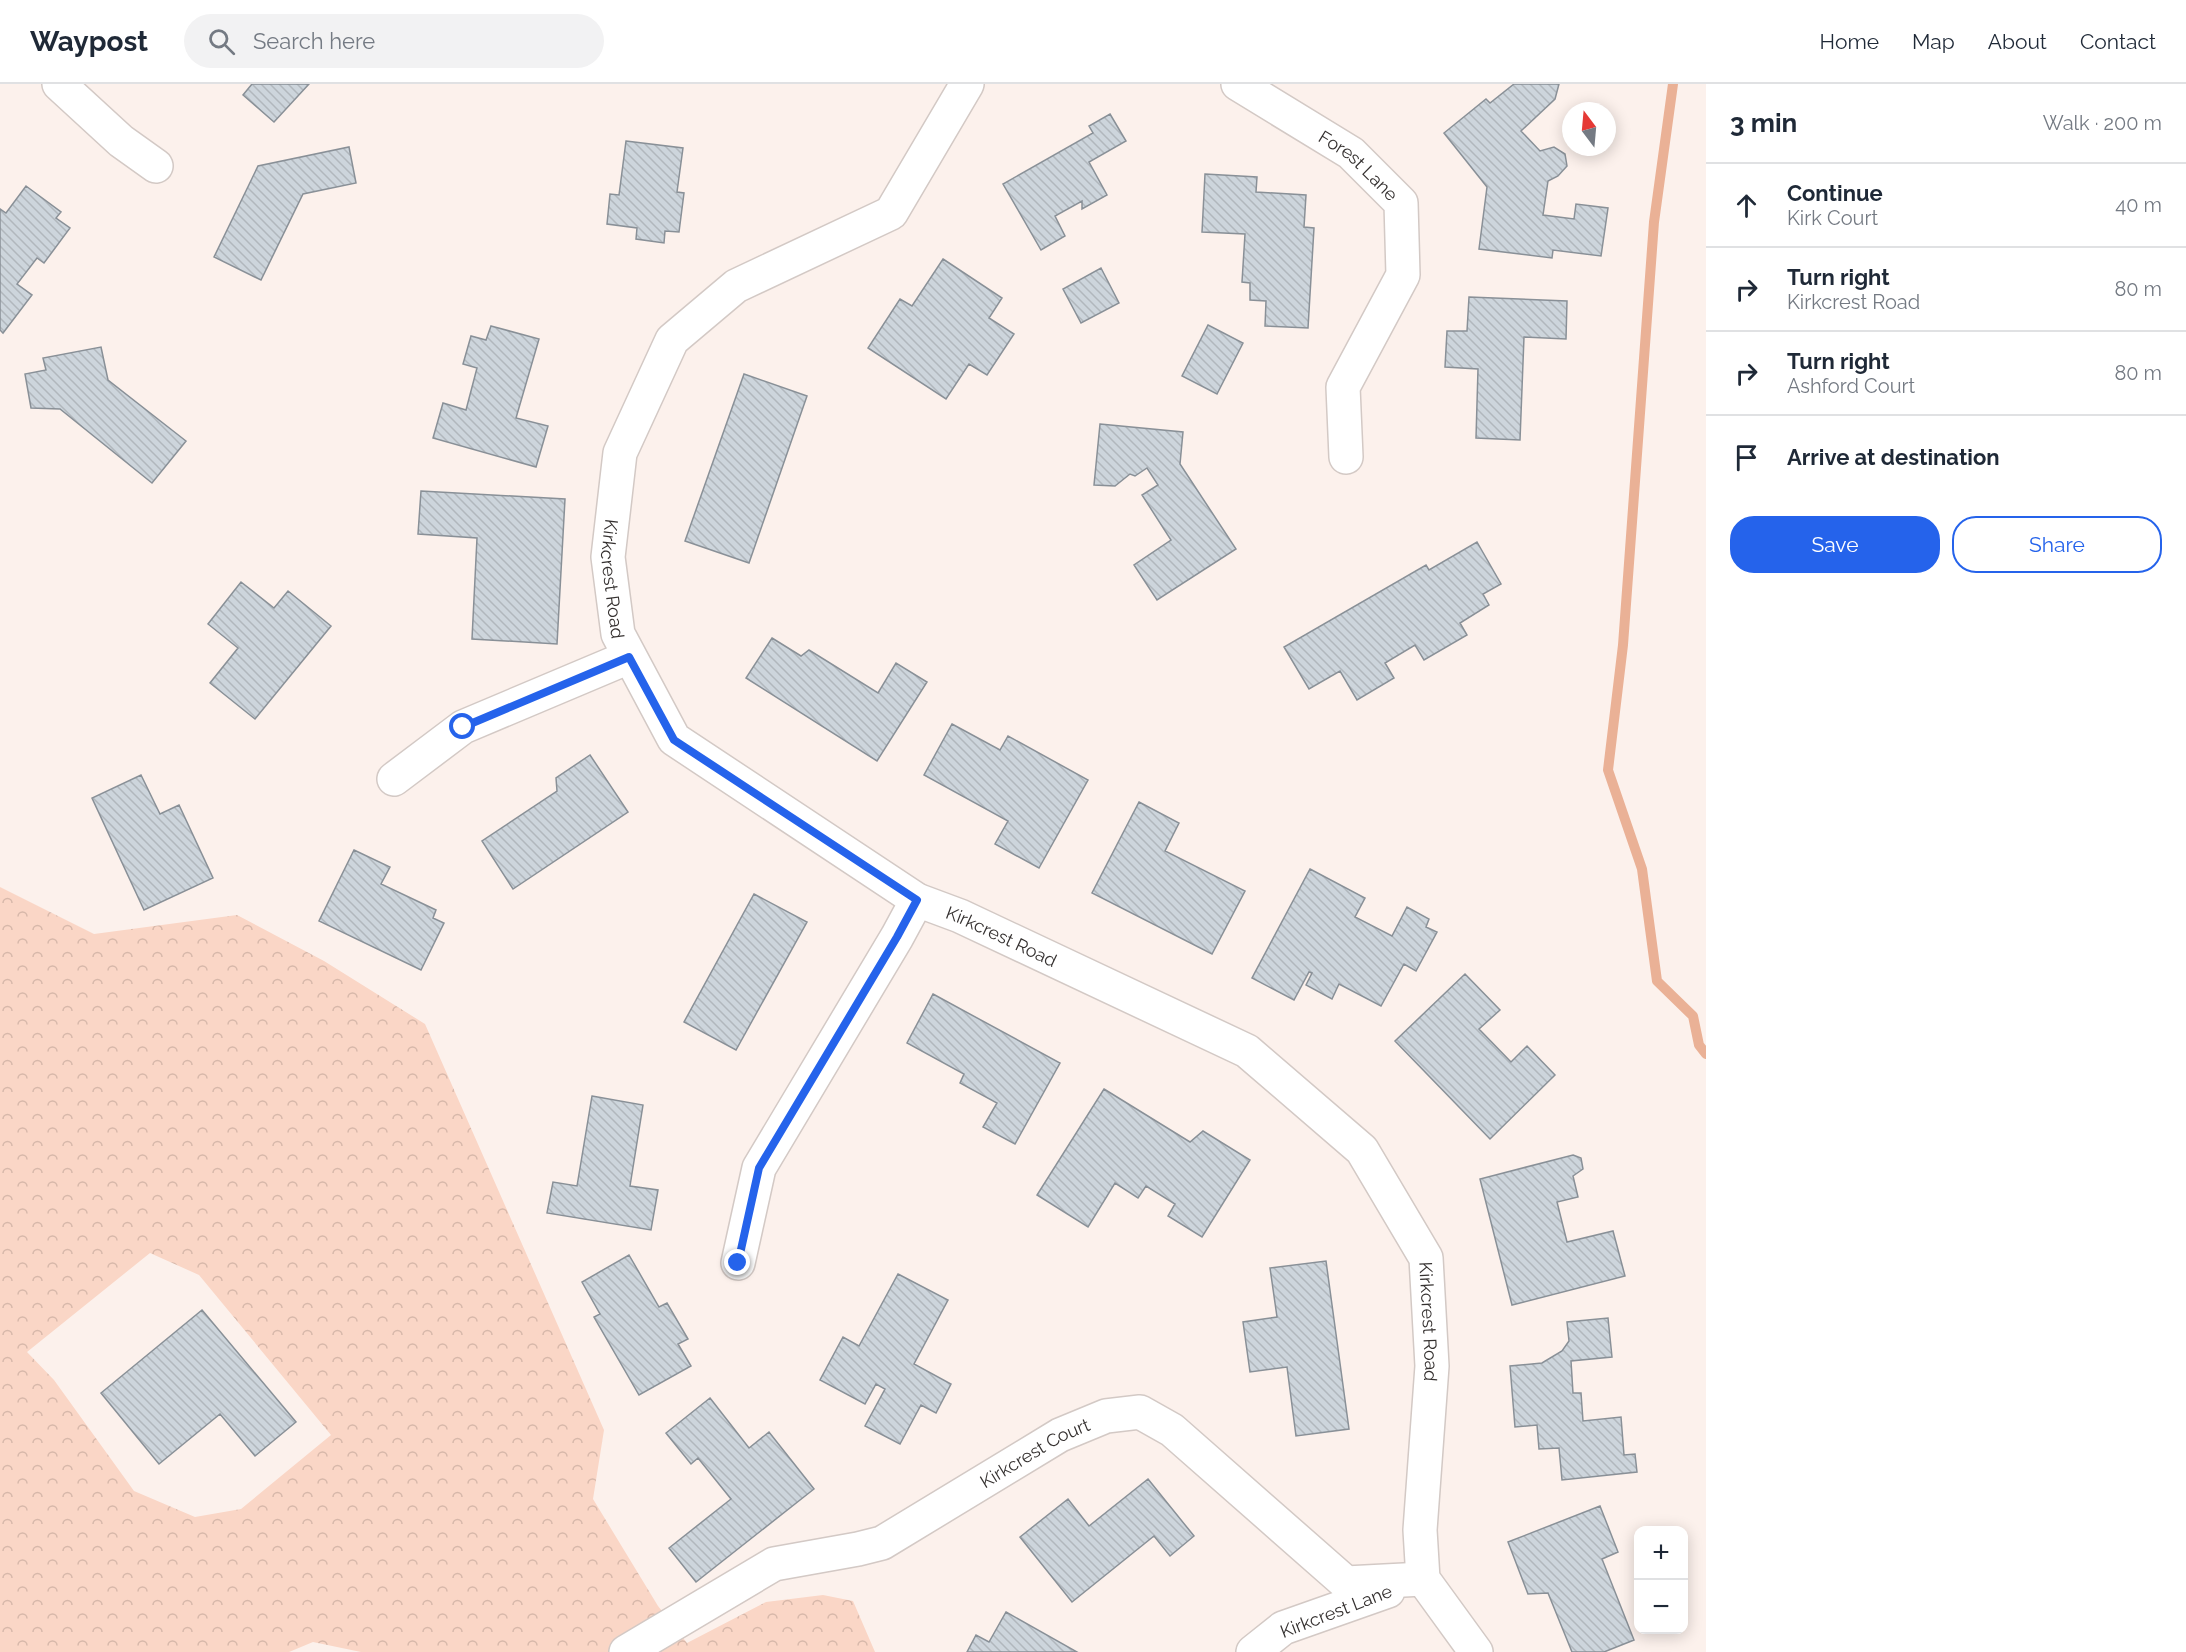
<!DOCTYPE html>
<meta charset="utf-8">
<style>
:root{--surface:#fff;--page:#f2f2f3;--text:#1f2937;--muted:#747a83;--line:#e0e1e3;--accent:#2563eb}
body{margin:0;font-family:Raleway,sans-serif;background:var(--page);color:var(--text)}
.controls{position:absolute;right:18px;bottom:18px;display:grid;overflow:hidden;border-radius:12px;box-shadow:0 3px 15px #0003}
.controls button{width:54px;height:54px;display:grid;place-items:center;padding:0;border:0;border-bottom:2px solid var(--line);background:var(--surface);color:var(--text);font:30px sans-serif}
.compass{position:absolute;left:1562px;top:18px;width:54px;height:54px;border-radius:50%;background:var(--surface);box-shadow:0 3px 15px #0003;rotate:344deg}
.stop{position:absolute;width:18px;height:18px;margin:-14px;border:4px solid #2563eb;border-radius:50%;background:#fff}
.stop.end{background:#2563eb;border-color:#fff;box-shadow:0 2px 6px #0008}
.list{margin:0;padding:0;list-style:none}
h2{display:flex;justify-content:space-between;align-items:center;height:78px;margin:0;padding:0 24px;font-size:26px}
h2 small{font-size:20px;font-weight:400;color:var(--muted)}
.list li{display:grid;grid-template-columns:39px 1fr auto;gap:18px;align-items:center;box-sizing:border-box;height:84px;padding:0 24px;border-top:2px solid var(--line)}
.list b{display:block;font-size:22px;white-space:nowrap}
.list p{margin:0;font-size:20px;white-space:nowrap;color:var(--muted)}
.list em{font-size:20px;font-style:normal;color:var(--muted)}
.actions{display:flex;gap:12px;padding:18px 24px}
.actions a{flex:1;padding:14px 0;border:2px solid var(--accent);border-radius:24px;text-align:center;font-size:21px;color:var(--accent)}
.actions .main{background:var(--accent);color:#fff}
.icon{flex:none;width:33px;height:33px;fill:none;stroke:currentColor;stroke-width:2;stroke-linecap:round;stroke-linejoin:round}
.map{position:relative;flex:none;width:1706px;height:1568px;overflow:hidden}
header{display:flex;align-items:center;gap:36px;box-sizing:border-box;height:84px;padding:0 30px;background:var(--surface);border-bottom:2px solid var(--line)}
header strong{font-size:28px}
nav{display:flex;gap:33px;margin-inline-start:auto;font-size:21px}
.search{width:420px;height:54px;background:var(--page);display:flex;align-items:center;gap:15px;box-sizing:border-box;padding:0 21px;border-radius:33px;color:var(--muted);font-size:22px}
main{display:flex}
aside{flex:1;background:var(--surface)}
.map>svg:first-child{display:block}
.forest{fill:url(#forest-crowns);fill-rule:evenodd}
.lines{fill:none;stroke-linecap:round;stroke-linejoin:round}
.stream{stroke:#eab196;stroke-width:10}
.building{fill:url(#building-back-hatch);stroke:#899097;stroke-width:1.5}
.minor-casing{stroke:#d3c9c5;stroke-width:36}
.minor{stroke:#fff;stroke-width:33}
.route{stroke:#2563eb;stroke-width:8}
.labels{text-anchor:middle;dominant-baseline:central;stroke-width:5;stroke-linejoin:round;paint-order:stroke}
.street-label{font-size:18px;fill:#353130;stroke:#fff}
</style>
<header>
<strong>Waypost</strong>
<div class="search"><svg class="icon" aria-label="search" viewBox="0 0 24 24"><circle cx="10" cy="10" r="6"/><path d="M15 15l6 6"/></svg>Search here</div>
<nav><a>Home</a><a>Map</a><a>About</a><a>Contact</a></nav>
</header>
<main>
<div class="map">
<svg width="1706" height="1568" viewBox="0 0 1706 1568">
<defs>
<pattern id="forest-crowns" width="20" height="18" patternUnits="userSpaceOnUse" patternTransform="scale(1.5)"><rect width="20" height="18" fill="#fad6c6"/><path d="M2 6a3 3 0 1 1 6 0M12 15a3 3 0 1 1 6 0" fill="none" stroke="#d7b8aa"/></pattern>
<pattern id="building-back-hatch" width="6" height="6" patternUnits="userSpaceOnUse" patternTransform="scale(1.5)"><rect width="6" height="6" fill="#cdd5dc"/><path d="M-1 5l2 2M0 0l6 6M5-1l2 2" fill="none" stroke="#b1b7bd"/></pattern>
</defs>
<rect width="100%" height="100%" fill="#fcf1ec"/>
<path class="forest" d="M0 803 94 850 237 831 324 877 425 940 604 1346 593 1415 658 1522 687 1559 766 1518 823 1511 853 1517 875 1568H361L313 1558 289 1568H0ZM150 1169 199 1191 331 1351 241 1425 195 1433 134 1407 54 1296 27 1268Z"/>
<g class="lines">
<path class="stream" d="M1673 0 1654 138 1623 561 1608 686 1642 785 1657 897 1693 932 1699 961 1706 970"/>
</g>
<path class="building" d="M252 0H309L274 38 243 11Z
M1514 0H1559L1555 15 1521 47 1540 67 1554 63 1565 70 1567 82 1558 92 1548 97 1543 131 1574 135 1576 120 1608 124 1601 172 1553 166 1552 174 1479 165 1487 103 1444 49 1486 15 1490 19Z
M1110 30 1126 57 1089 78 1107 111 1082 125V117L1055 132 1065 152 1041 166 1003 100 1093 49 1089 42Z
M626 57 683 64 677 108 684 109 679 148 665 147 664 159 636 155 637 144 607 140 610 110 619 111Z
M349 63 356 99 303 110 261 196 214 173 258 82Z
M1205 90 1257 93 1256 108 1306 111 1304 143 1314 144 1308 244 1265 242 1266 217 1250 216V199L1242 198 1245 150 1202 148Z
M26 102 61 128 56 134 70 144 44 179 37 174 17 200 32 211 3 249 0 246V125L6 129Z
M943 175 1002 214 989 234 1014 250 987 291 969 280 946 315 868 264 900 215 912 222Z
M1101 184 1119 219 1081 239 1063 205Z
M1469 213 1567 217 1566 255 1524 253 1520 356 1476 354 1478 285 1445 283 1447 247H1467Z
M1208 241 1243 259 1217 310 1182 292Z
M491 242 539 255 516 334 548 342 536 383 433 354 443 319 466 326 477 284 463 280 471 252 486 256Z
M101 263 108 296 186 357 152 399 60 325 31 324 25 290 46 286 43 274Z
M744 290 807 312 749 479 685 457Z
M1100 340 1183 348 1180 380 1236 465 1157 516 1134 481 1171 456 1142 411 1158 401 1147 384 1135 392 1130 390 1115 402 1094 401Z
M421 407 565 415 557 560 472 555 477 454 418 450Z
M1477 458 1501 500 1483 510 1489 521 1460 539 1467 551 1424 576 1415 561 1385 579 1394 594 1357 616 1340 587 1309 605 1284 563 1426 481 1429 486Z
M241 498 274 524 288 507 331 542 255 635 210 599 238 564 208 540Z
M772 554 801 572 809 566 878 609 896 579 927 598 877 677 746 594Z
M952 640 1000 666 1008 652 1088 696 1039 784 995 760 1008 737 924 691Z
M590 671 628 728 513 805 482 757 557 707 556 694Z
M141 691 160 730 179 721 213 794 144 826 92 714Z
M1139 718 1179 739 1165 767 1245 807 1212 870 1092 809Z
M354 766 390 783 381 800 436 826 433 834 444 839 421 886 319 837Z
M1310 785 1365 814 1355 833 1392 852 1407 823 1429 835 1426 843 1437 848 1416 887 1404 880 1381 922 1339 900 1332 915 1306 901 1312 889 1309 888 1294 916 1252 894Z
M754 810 807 838 736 966 684 938Z
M1465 890 1500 926 1479 945 1511 978 1527 962 1555 991 1490 1055 1395 957Z
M933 910 1060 979 1015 1060 983 1043 997 1019 960 999 964 990 907 959Z
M1104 1005 1190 1058 1203 1047 1250 1076 1202 1153 1168 1132 1175 1120 1146 1102 1138 1114 1115 1099 1088 1143 1037 1111Z
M592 1012 643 1021 630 1102 658 1106 651 1146 547 1129 553 1098 577 1102Z
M1573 1071 1581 1074 1583 1085 1573 1092 1578 1113 1557 1118 1567 1158 1613 1147 1625 1192 1512 1221 1480 1095Z
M629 1171 659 1223 667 1219 688 1255 678 1260 691 1282 639 1311 594 1233 600 1230 582 1198Z
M1326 1177 1349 1345 1296 1352 1287 1283 1250 1288 1243 1238 1277 1233 1270 1184Z
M898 1190 948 1216 914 1280 951 1300 936 1329 921 1321 900 1360 865 1342 885 1305 876 1300 865 1320 820 1296 843 1253 859 1262Z
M202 1226 296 1338 255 1372 220 1330 159 1380 101 1309Z
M1608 1234 1612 1273 1571 1277 1573 1309H1581L1583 1337 1621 1333 1624 1371 1635 1370 1637 1388 1562 1396 1559 1364 1539 1365 1537 1341 1515 1343 1510 1282 1542 1279 1562 1267 1569 1257 1567 1238Z
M710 1314 749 1364 769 1348 814 1405 696 1498 669 1464 731 1415 698 1374 691 1380 666 1349Z
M1148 1395 1194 1452 1170 1472 1154 1452 1072 1518 1020 1453 1068 1415 1089 1442Z
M1600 1422 1618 1468 1602 1475 1634 1556 1604 1568H1572L1548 1509 1528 1510 1508 1458Z
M1006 1528 1077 1568H967L976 1551 989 1558Z"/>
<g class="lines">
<g class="minor-casing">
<g id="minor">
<path d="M59 0 121 57 156 82"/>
<path id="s1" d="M967 0 891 129 736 202 672 256 620 369 608 473 618 550 674 655 917 816 960 832 1247 967 1362 1066 1426 1174 1432 1282 1420 1446 1423 1495 1476 1568"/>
<path id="s2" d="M1238 0 1351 69 1401 119 1403 191 1343 303 1346 373"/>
<path d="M394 695 463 643 629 573"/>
<path d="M738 1179 759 1084 897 853 917 816"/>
<path id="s3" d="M626 1568 774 1480 858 1465 882 1459 1060 1351 1106 1332 1140 1328 1172 1346 1346 1499 1423 1495"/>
<path d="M1253 1568 1283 1544 1388 1507"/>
</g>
</g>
<use href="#minor" class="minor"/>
</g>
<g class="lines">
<path class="route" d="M463 643 629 573 674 656 917 816 897 853 759 1084 738 1179"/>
</g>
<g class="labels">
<g class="street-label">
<text stroke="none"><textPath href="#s2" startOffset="146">Forest Lane</textPath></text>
<text stroke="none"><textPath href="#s1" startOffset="656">Kirkcrest Road</textPath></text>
<text stroke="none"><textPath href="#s1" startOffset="1214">Kirkcrest Road</textPath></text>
<text stroke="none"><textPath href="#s1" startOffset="1826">Kirkcrest Road</textPath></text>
<text stroke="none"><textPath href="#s3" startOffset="460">Kirkcrest Court</textPath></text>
<text transform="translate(1336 1527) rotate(-21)">Kirkcrest Lane</text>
</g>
</g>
</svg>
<div class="controls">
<button>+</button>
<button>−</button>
</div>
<svg class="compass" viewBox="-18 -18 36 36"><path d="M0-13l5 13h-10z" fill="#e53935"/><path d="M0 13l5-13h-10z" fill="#747a83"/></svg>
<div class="stop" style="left:463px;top:643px"></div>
<div class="stop end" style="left:738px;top:1179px"></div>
</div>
<aside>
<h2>3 min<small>Walk · 200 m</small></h2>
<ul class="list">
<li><svg class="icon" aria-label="ahead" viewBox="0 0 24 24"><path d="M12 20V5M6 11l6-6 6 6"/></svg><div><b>Continue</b><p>Kirk Court</p></div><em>40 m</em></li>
<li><svg class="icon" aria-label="right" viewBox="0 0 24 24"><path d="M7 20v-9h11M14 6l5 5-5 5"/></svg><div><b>Turn right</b><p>Kirkcrest Road</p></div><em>80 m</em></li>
<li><svg class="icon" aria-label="right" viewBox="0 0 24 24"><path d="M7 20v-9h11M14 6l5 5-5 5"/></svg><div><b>Turn right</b><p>Ashford Court</p></div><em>80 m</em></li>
<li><svg class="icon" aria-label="arrive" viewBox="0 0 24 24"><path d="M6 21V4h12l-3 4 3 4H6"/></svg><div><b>Arrive at destination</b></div></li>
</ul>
<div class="actions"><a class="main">Save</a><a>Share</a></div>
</aside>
</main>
